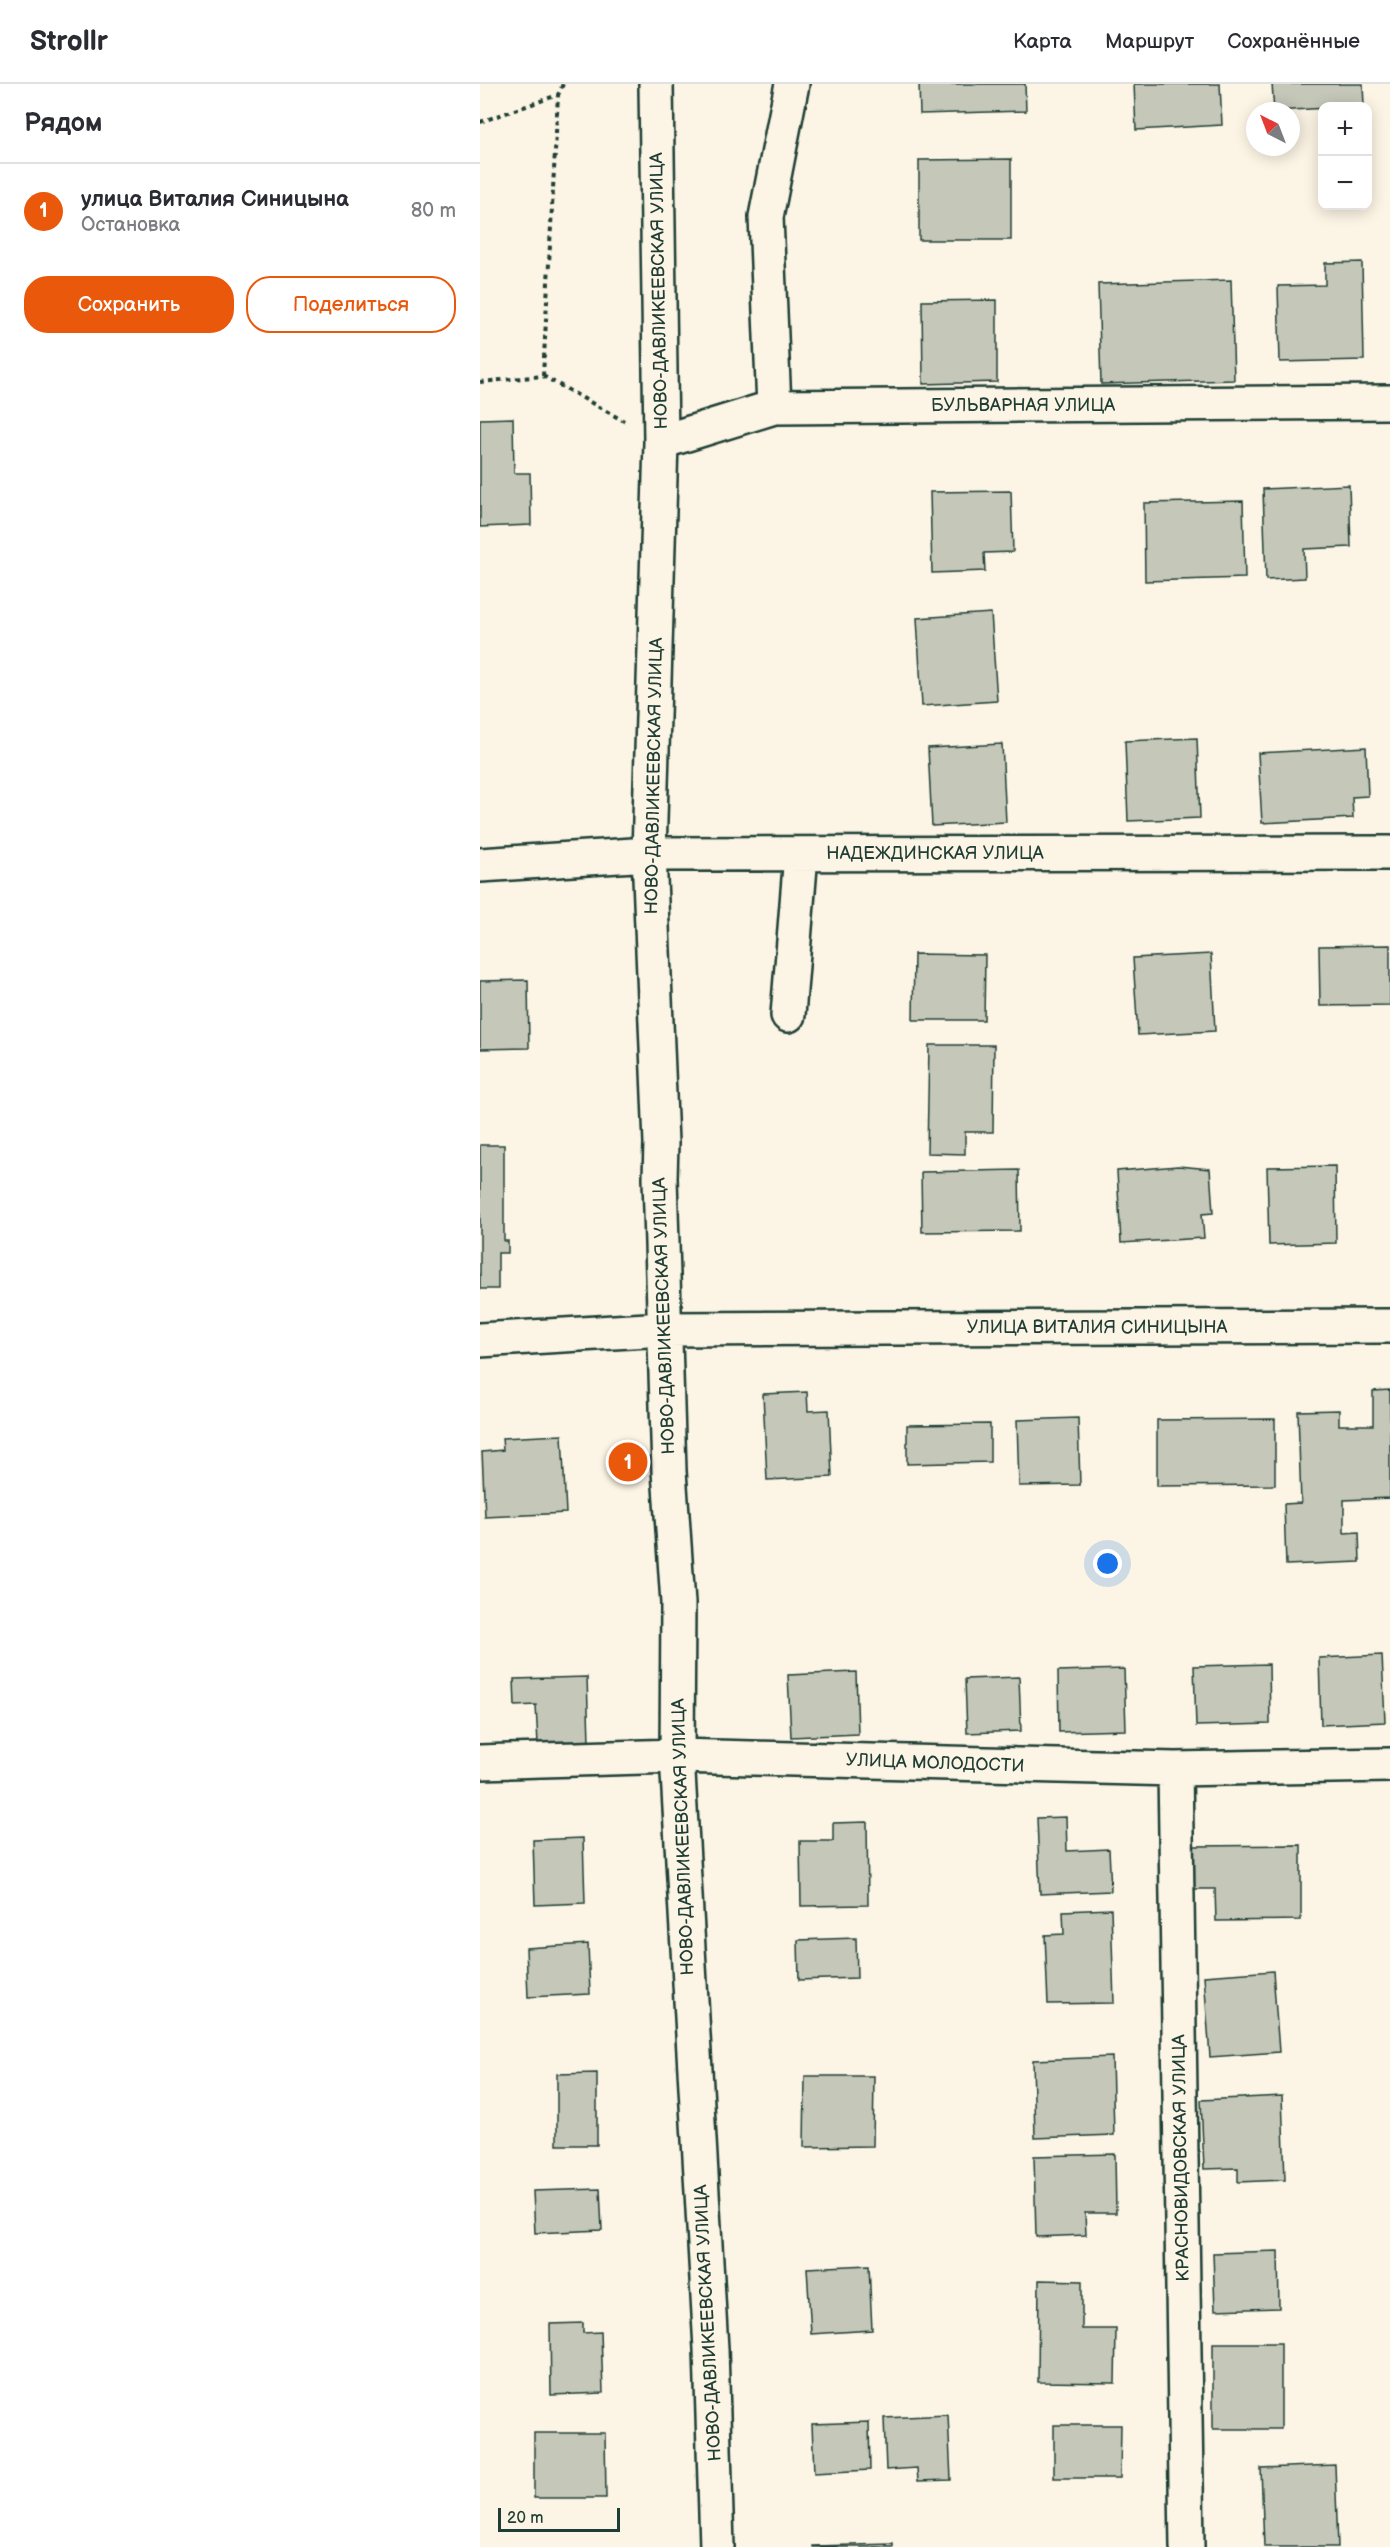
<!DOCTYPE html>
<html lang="ru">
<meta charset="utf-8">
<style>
:root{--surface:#fff;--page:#f2f2f3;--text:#2b2b33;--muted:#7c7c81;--line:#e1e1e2;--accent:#ea580c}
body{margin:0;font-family:"Balsamiq Sans",sans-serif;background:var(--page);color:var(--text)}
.controls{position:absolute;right:18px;top:18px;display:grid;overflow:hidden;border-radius:12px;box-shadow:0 3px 15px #0003}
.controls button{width:54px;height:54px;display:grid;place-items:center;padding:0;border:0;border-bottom:2px solid var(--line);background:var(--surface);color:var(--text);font:30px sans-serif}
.compass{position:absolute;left:766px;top:18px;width:54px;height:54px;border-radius:50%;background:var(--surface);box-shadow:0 3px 15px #0003;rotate:318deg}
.scale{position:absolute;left:18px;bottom:15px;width:122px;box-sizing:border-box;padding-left:6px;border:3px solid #1f3d34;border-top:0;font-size:16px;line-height:21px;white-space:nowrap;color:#1f3d34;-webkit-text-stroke:4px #fcf5e5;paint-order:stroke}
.you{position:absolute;left:628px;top:1480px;width:21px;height:21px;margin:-15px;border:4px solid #fff;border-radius:50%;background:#1a73e8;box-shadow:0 0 0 9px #1a73e833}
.badge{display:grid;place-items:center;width:39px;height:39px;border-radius:50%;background:var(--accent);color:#fff;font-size:20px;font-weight:700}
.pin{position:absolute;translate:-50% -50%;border:3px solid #fff;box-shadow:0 2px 6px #0006}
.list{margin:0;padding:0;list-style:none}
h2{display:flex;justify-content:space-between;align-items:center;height:78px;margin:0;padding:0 24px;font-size:26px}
h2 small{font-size:20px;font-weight:400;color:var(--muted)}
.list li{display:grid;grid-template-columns:39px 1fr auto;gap:18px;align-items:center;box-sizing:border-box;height:96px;padding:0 24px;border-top:2px solid var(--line)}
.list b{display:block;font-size:22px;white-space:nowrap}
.list p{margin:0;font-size:20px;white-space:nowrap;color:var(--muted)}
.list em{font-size:20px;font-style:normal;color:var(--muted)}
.actions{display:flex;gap:12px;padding:18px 24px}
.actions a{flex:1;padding:14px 0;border:2px solid var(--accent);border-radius:24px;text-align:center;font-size:21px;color:var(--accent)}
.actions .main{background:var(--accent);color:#fff}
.map{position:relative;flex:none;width:910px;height:2463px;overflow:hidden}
header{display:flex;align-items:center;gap:36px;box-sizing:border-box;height:84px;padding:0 30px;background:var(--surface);border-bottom:2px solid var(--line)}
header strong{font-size:28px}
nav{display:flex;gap:33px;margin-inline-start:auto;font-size:21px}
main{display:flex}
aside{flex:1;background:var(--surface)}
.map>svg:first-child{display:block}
.building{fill:#c5c7b9;stroke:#1f3d34;stroke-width:1.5}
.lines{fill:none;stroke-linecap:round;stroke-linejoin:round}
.minor-casing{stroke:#1f3d34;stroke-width:38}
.path{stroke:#1f3d34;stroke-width:4;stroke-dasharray:4.5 4.5;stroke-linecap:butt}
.minor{stroke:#fcf5e5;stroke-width:33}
.labels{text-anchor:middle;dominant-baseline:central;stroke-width:5;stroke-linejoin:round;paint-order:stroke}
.street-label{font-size:18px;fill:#1f3d34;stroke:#fcf5e5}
</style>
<header>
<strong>Strollr</strong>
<nav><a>Карта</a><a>Маршрут</a><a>Сохранённые</a></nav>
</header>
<main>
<aside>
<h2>Рядом<small></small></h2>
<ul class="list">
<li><span class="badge">1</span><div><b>улица Виталия Синицына</b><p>Остановка</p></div><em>80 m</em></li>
</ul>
<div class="actions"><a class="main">Сохранить</a><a>Поделиться</a></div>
</aside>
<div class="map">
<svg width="910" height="2463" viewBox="0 0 910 2463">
<rect width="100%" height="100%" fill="#fcf5e5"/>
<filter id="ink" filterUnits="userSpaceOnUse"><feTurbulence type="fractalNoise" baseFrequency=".0167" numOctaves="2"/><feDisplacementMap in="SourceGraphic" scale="12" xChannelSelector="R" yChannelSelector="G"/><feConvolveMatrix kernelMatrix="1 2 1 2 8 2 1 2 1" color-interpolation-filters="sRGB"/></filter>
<g filter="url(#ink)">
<path class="building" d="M439 0H545L546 27 440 30Z
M654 0H740L742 41 656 46Z
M792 0H883L884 22 794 27Z
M531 75V156H439V76Z
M882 178 884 276 800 278 798 202 845 201V179Z
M751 196 754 296 621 300 618 200Z
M517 216V298L443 300 442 217Z
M33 334 34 389H50L51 441 0 443V335Z
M869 401 871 463 824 465 825 494 786 496 783 405Z
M531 407 533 468 504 469 505 487 452 489 450 408Z
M763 417 765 494 665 497 664 419Z
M511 529 517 617 442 622 437 534Z
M717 654 720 734 648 737 645 657Z
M522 660 526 738 452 742 448 664Z
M886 663 888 712 872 713 873 734 782 739 778 669Z
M910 861V921L840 922 839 862Z
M434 870 505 871 504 936H433Z
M731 870 735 947 658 951 653 874Z
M48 896 49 964 0 965V897Z
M449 961H514L513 1048H485V1070L447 1069Z
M0 1061H24V1157H28V1169H18V1205H0Z
M698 1082 730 1085 733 1129 722 1130 724 1154 641 1159 637 1087Z
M855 1082 856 1159 789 1161 787 1083Z
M539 1086 540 1147 442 1148 441 1088Z
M910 1306V1414L864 1416V1449L879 1448 880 1478 806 1481 804 1420 821 1419 818 1327 859 1326V1341H893V1307Z
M327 1308 328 1327 349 1326 352 1393 287 1396 283 1310Z
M598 1334 600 1401 539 1402 537 1336Z
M795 1335V1401L677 1402V1336Z
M510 1340V1378L427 1380V1341Z
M82 1351 86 1429 5 1433 2 1368 23 1366 22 1354Z
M902 1571 905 1638 841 1641 839 1574Z
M789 1580 790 1640 716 1642 714 1582Z
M644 1585 646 1646 579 1648 578 1587Z
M376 1588 378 1650 311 1653 308 1591Z
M107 1593 109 1658 58 1660 56 1621 35 1622 34 1595Z
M539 1593 541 1647 487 1649 485 1595Z
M586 1733 587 1767 629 1765 631 1807 560 1810 557 1734Z
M387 1738 388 1821 321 1822 320 1757H353V1739Z
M103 1754 105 1819 55 1821 53 1756Z
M821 1761V1836L736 1837 735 1805H714V1762Z
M631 1825 634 1919 568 1920 565 1851 584 1850 583 1827Z
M376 1854 377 1894 319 1896 318 1856Z
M108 1860 110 1910 48 1913 46 1864Z
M793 1887 799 1968 730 1973 724 1892Z
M632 1973 634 2051 555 2054 553 1976Z
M117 1989V2061H77V1990Z
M325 1992H394L393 2062 324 2063Z
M802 2012 805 2096 758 2098V2084L724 2085 721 2016Z
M635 2070 636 2129H605L606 2151 556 2153 554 2072Z
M120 2105 122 2146 55 2149 53 2107Z
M798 2167 799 2224 735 2226 733 2169Z
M389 2181 392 2246 331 2250 327 2184Z
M559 2196 602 2197V2245H636L635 2299 558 2298Z
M103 2239V2249L121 2248 123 2309 71 2311 70 2240Z
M733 2259H801V2345H733Z
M468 2331 471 2396 438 2397 437 2384 406 2386 404 2334Z
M389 2338 390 2386 334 2389 332 2340Z
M574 2341H641L640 2394H574Z
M54 2349H125L126 2414H54Z
M855 2381 858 2463H784L781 2384Z
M413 2460V2463H333V2462Z"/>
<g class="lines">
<g class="minor-casing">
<path id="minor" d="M176 0 181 358 169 770 181 1059 180 1094 189 1387 198 1519 197 1672 231 2265 237 2463
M294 323 286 133 312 0
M181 358 294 323 910 318
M0 781 169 770 910 769
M308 931 321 770
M0 1256 184 1245 910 1242
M0 1678 197 1672 695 1685 910 1681
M695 1685 707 2463"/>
</g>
<path class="path" d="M0 38 78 11 83 0
M63 292 78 11
M0 298 63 292 144 337"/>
<use href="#minor" class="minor"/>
</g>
</g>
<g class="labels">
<g class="street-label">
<text transform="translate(179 207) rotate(-91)">НОВО-ДАВЛИКЕЕВСКАЯ УЛИЦА</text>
<text x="543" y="321">БУЛЬВАРНАЯ УЛИЦА</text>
<text transform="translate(174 692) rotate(-89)">НОВО-ДАВЛИКЕЕВСКАЯ УЛИЦА</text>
<text x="455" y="769">НАДЕЖДИНСКАЯ УЛИЦА</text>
<text transform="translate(184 1232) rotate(-92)">НОВО-ДАВЛИКЕЕВСКАЯ УЛИЦА</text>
<text x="617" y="1243">УЛИЦА ВИТАЛИЯ СИНИЦЫНА</text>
<text transform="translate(455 1679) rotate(2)">УЛИЦА МОЛОДОСТИ</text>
<text transform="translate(203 1753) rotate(-92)">НОВО-ДАВЛИКЕЕВСКАЯ УЛИЦА</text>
<text transform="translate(701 2074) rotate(-91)">КРАСНОВИДОВСКАЯ УЛИЦА</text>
<text transform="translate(228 2239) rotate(-93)">НОВО-ДАВЛИКЕЕВСКАЯ УЛИЦА</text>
</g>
</g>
</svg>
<div class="controls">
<button>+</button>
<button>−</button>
</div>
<svg class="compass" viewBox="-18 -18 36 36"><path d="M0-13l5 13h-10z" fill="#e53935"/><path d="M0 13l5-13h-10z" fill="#7c7c81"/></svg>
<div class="scale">20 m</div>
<div class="you"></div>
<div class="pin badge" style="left:148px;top:1378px">1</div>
</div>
</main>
